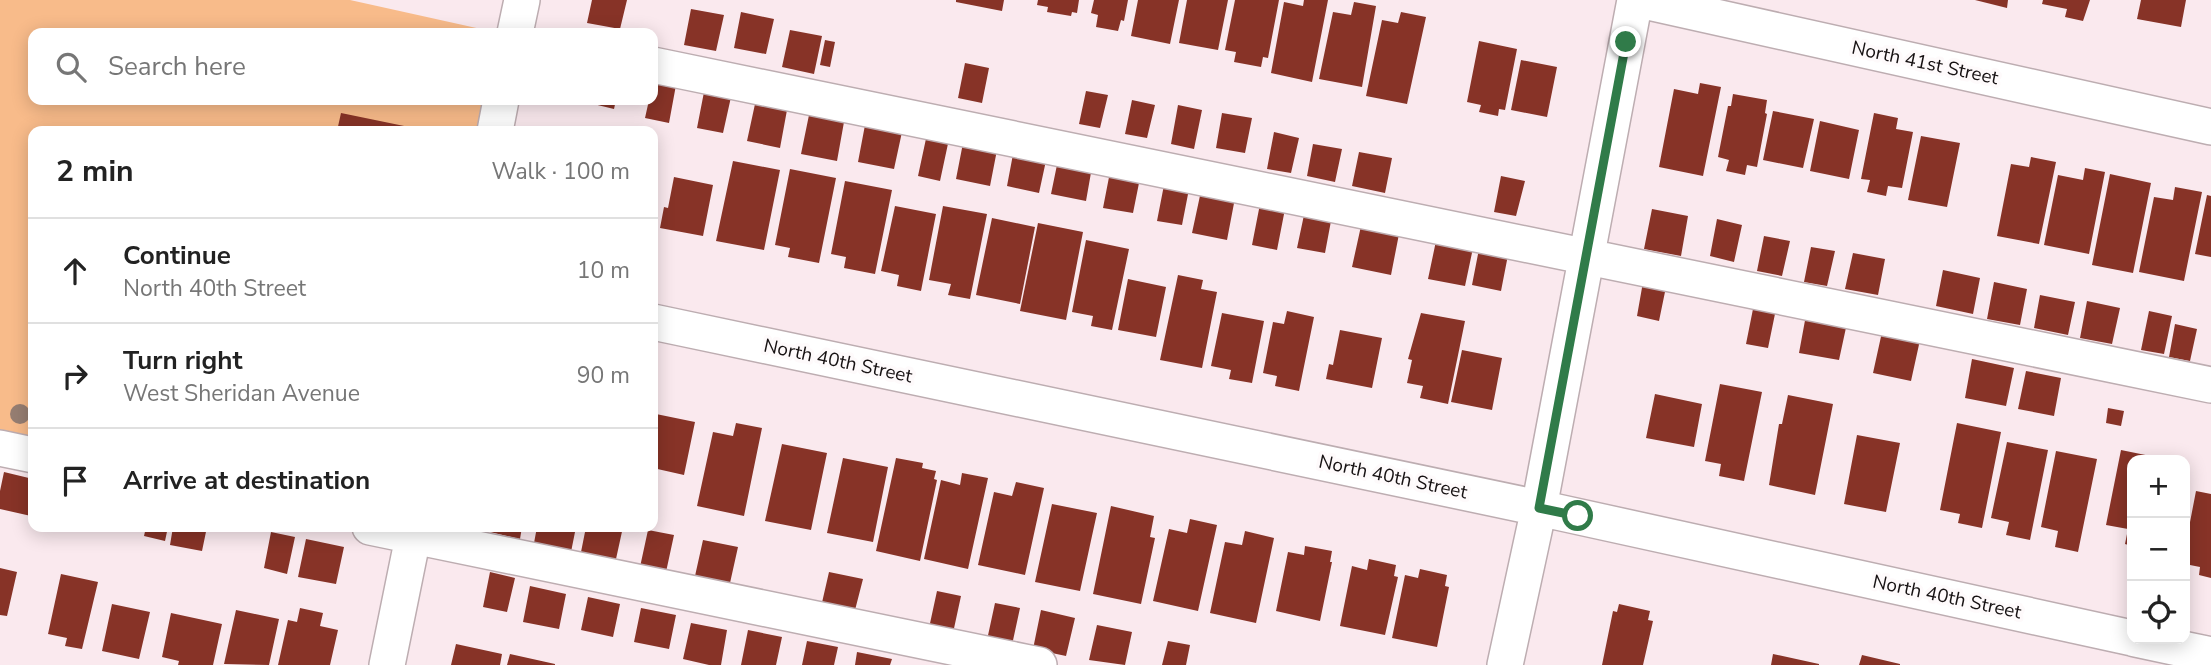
<!DOCTYPE html>
<meta charset="utf-8">
<style>
:root{--surface:#fff;--page:#f2f2f2;--text:#222;--muted:#767676;--line:#e0e0e0}
body{margin:0;font-family:"Nunito Sans",sans-serif;background:var(--page);color:var(--text)}
.controls{position:absolute;right:21px;bottom:21px;display:grid;overflow:hidden;border-radius:14px;box-shadow:0 4px 18px #0003}
.controls button{width:63px;height:63px;display:grid;place-items:center;padding:0;border:0;border-bottom:2px solid var(--line);background:var(--surface);color:var(--text);font:35px sans-serif}
.stop{position:absolute;width:21px;height:21px;margin:-16px;border:5px solid #307b49;border-radius:50%;background:#fff}
.stop.end{background:#307b49;border-color:#fff;box-shadow:0 2px 7px #0008}
.list{margin:0;padding:0;list-style:none}
h2{display:flex;justify-content:space-between;align-items:center;height:91px;margin:0;padding:0 28px;font-size:30px}
h2 small{font-size:23px;font-weight:400;color:var(--muted)}
.list li{display:grid;grid-template-columns:46px 1fr auto;gap:21px;align-items:center;box-sizing:border-box;height:105px;padding:0 28px;border-top:2px solid var(--line)}
.list b{display:block;font-size:26px;white-space:nowrap}
.list p{margin:0;font-size:23px;white-space:nowrap;color:var(--muted)}
.list em{font-size:23px;font-style:normal;color:var(--muted)}
.icon{flex:none;width:38px;height:38px;fill:none;stroke:currentColor;stroke-width:2;stroke-linecap:round;stroke-linejoin:round}
.map{position:relative;flex:none;width:2211px;height:665px;overflow:hidden}
.search{position:absolute;background:var(--surface);box-shadow:0 4px 18px #0003;left:28px;top:28px;width:630px;height:77px;display:flex;align-items:center;gap:18px;box-sizing:border-box;padding:0 24px;border-radius:14px;color:var(--muted);font-size:26px}
.panel{position:absolute;background:var(--surface);box-shadow:0 4px 18px #0003;left:28px;top:126px;width:630px;height:406px;border-radius:14px}
.map>svg:first-child{display:block}
.green{fill:#f8bb8a}
.building{fill:#873327}
.lines{fill:none;stroke-linecap:round;stroke-linejoin:round}
.minor-casing{stroke:#bdadb1;stroke-width:38}
.minor{stroke:#fff;stroke-width:35}
.tree{fill:#967e72}
.route{stroke:#307b49;stroke-width:9}
.labels{text-anchor:middle;dominant-baseline:central;stroke-width:7;stroke-linejoin:round;paint-order:stroke}
.street-label{font-size:19px;fill:#171213;stroke:#fefafb}
</style>
<div class="map">
<svg width="2211" height="665" viewBox="0 0 2211 665">
<rect width="100%" height="100%" fill="#fae9ee"/>
<path class="green" d="M0 0H350L499 33H33V100H501L495 131H33V455L0 448Z"/>
<path class="building" d="M592 0H627L620 29 587 23Z
M956 0H1004L1002 11 956 2Z
M1038 0H1079L1077 13 1072 12 1071 16 1047 12 1048 7 1037 5Z
M1094 0H1128L1124 21 1121 20 1118 31 1096 27 1098 15 1091 13Z
M1138 0H1179L1170 44 1131 36Z
M1187 0H1228L1218 50 1179 43Z
M1235 0H1279L1268 58 1263 57 1261 67 1234 62 1236 52 1225 50Z
M1304 0H1328L1312 82 1271 73 1284 2 1303 6Z
M1975 0H2008L2007 8Z
M2043 0H2090L2083 21 2065 17 2067 9 2042 4Z
M2141 0H2186L2181 27 2137 19Z
M1354 2 1376 6 1362 87 1319 79 1333 12 1351 15Z
M691 9 724 15 716 51 684 45Z
M741 12 774 19 766 54 734 48Z
M1401 12 1426 17 1407 104 1366 96 1382 20 1398 23Z
M790 30 822 36 814 74 782 67Z
M825 40 835 42 830 67 820 65Z
M1479 41 1517 49 1505 110 1499 109 1498 116 1479 112 1481 105 1467 102Z
M1521 60 1557 67 1547 117 1511 110Z
M965 63 989 68 982 103 958 98Z
M653 80 676 85 669 123 645 118 649 100H653Z
M1700 83 1721 87 1703 176 1659 167 1674 89 1698 94Z
M1086 91 1108 95 1100 128 1079 124Z
M704 92 731 97 723 133 697 128Z
M1733 94 1767 100 1765 113 1767 114 1757 167 1747 165 1745 175 1726 171 1729 160 1718 157 1728 106H1731Z
M577 100H616L614 109Z
M1132 100 1155 105 1147 138 1125 134Z
M755 104 787 110 780 148 747 141Z
M1178 105 1202 110 1194 149 1171 144Z
M1773 111 1814 119 1803 168 1763 160Z
M341 113 409 127 408 131H337Z
M1222 113 1252 118 1245 153 1216 148Z
M1874 113 1898 118 1896 129 1913 132 1902 188 1888 186 1886 196 1867 192 1870 180 1861 179Z
M809 115 844 122 837 161 801 154Z
M1820 121 1859 130 1849 179 1810 171Z
M865 125 902 132 894 169 858 162Z
M1274 132 1299 138 1291 173 1267 169Z
M927 134 949 139 940 181 918 176Z
M1921 136 1960 143 1947 207 1908 200Z
M963 143 997 150 990 186 956 179Z
M1313 144 1342 149 1335 182 1307 176Z
M1014 149 1047 156 1039 193 1007 186Z
M1359 152 1392 158 1385 193 1352 186Z
M2031 157 2056 162 2039 244 1997 236 2011 164 2029 167Z
M1058 160 1092 167 1086 201 1051 194Z
M733 161 780 170 764 250 716 241Z
M2085 168 2105 172 2089 254 2044 245 2058 175 2083 180Z
M790 169 836 178 819 263 788 257 790 248 775 245Z
M1110 172 1140 178 1133 213 1103 208Z
M2110 174 2151 183 2133 273 2092 265Z
M1501 176 1525 181 1516 216 1494 212Z
M674 177 713 185 703 236 660 228 664 207 668 208Z
M845 181 892 190 875 274 844 268 846 257 831 254Z
M1164 185 1189 189 1182 225 1157 221Z
M2175 187 2202 192 2184 281 2139 272 2154 197 2173 200Z
M1201 191 1235 198 1227 240 1192 233Z
M2207 195 2211 196V257L2195 254Z
M1260 204 1285 209 1277 250 1252 245Z
M895 206 936 214 921 291 897 286 899 275 881 271Z
M943 206 987 214 970 299 948 295 951 284 929 280Z
M1652 209 1688 216 1681 256 1644 249Z
M1304 215 1331 221 1325 253 1297 248Z
M992 218 1035 227 1020 304 976 295Z
M1717 219 1742 225 1734 262 1710 256Z
M1038 223 1083 232 1066 320 1020 311Z
M1361 226 1399 234 1391 275 1352 267Z
M1764 236 1790 241 1782 276 1757 271Z
M1086 240 1129 249 1112 330 1091 326 1093 316 1072 312Z
M1436 241 1473 248 1465 286 1428 279Z
M1811 247 1835 251 1827 286 1804 282Z
M1479 249 1508 255 1501 291 1472 285Z
M1853 253 1885 259 1878 295 1845 289Z
M1943 270 1980 278 1973 314 1936 306Z
M1178 275 1203 280 1201 289 1217 292 1202 368 1160 360Z
M1128 279 1166 287 1156 337 1118 330Z
M1643 282 1666 287 1659 321 1637 316Z
M1994 282 2027 289 2020 325 1987 319Z
M2040 295 2075 302 2068 335 2034 328Z
M2087 301 2120 308 2112 344 2080 338Z
M1754 304 1776 309 1768 348 1746 344Z
M1287 311 1314 317 1299 391 1275 386 1277 376 1263 373 1273 322 1284 324Z
M2149 311 2172 316 2164 354 2141 350Z
M1222 313 1264 321 1252 383 1229 379 1231 370 1211 366Z
M1421 313 1465 321 1448 404 1420 398 1423 386 1407 383 1412 360 1408 359Z
M1806 315 1847 323 1839 360 1799 353Z
M2175 324 2197 329 2190 361 2169 357Z
M1340 330 1382 338 1372 388 1326 379 1329 364 1333 365Z
M1882 332 1920 340 1911 381 1873 373Z
M1462 350 1502 358 1492 410 1451 402Z
M1972 359 2014 368 2006 406 1965 398Z
M2026 371 2061 378 2054 416 2018 409Z
M1720 384 1762 392 1744 481 1719 476 1721 464 1705 461Z
M1655 394 1702 404 1694 447 1646 438Z
M1788 395 1833 404 1815 495 1769 485 1779 424H1782Z
M2108 408 2124 411 2121 426 2106 423Z
M656 414 695 422 684 475 653 468V430Z
M736 423 762 428 744 516 697 506 713 432 733 436Z
M1957 423 2001 432 1982 528 1958 523 1960 514 1940 510Z
M1857 435 1900 443 1886 512 1844 504Z
M2007 442 2048 450 2030 540 2006 535 2009 522 1991 518Z
M782 444 827 453 811 530 765 521Z
M2121 450 2165 459 2132 460V546L2125 544 2128 529 2106 525Z
M2056 451 2097 459 2078 552 2055 547 2058 531 2041 527Z
M843 458 888 467 873 542 827 533Z
M896 458 923 463 922 468 936 471 934 479 937 480 920 561 876 551Z
M4 472 33 479V503L31 516 0 509V491Z
M962 473 988 478 968 569 924 559 941 480 960 485Z
M1016 482 1044 488 1025 575 978 565 994 492 1012 496Z
M2196 491 2211 494V578L2199 575 2200 567 2185 564V548Z
M1052 504 1097 513 1080 591 1035 582Z
M1111 506 1154 516 1150 537 1155 538 1141 604 1093 594Z
M1190 519 1217 525 1198 611 1153 601 1169 529 1187 533Z
M146 527H168L165 541 144 536Z
M173 527H207L202 551 170 545Z
M491 527H522L520 539 490 532Z
M537 527H576L571 552 534 543Z
M586 527H623L616 559 581 552Z
M648 530 674 535 666 572 640 567Z
M1245 531 1274 538 1256 623 1210 613 1225 542 1242 545Z
M271 532 295 537 287 574 264 568Z
M306 539 344 547 336 584 298 577Z
M703 540 738 547 730 583 695 576Z
M1305 546 1332 551 1330 562H1332L1320 621 1276 611 1288 552 1304 555Z
M1369 559 1396 565 1394 576 1398 577 1385 635 1340 626 1352 566 1367 570Z
M0 568 17 572 7 616 0 615Z
M1420 569 1447 575 1445 586 1449 587 1437 647 1392 638 1405 575 1418 578Z
M490 572 515 578 507 612 483 607Z
M829 572 863 579 854 614 821 607Z
M61 574 98 582 82 649 65 646 67 638 48 634Z
M530 586 566 594 559 629 523 622Z
M937 591 961 596 953 633 929 628Z
M588 597 620 604 613 637 581 630Z
M995 603 1020 608 1012 645 987 640Z
M112 604 150 612 139 659 102 651Z
M1619 604 1650 611 1648 620 1653 621 1643 665H1602L1613 611 1617 612Z
M300 608 323 613 320 626 338 630 330 665H278L288 620 297 622Z
M641 608 676 615 669 649 634 642Z
M236 610 279 619 269 665 224 664Z
M1041 610 1075 618 1066 656 1033 649Z
M171 613 222 624 213 665H178L179 661 162 657Z
M691 623 727 630 721 665H709L683 659Z
M1097 625 1132 632 1125 665 1089 660Z
M748 630 782 637 776 665H741Z
M807 641 838 647 834 665H802Z
M1168 641 1190 645 1186 665H1162Z
M456 644 502 654 500 665H451Z
M857 652 892 659 890 665H855Z
M510 654 555 664V665H507Z
M1773 654 1819 664V665H1771Z
M1862 655 1900 664V665H1859Z"/>
<g class="lines">
<g class="minor-casing">
<path id="minor" d="M1639 0 2211 127
M515 33 522 0
M653 65 2211 385
M495 131 501 100
M653 322 1539 508 2132 638
M0 448 33 455
M370 527 1039 665
M2135 639 2211 655
M387 665 415 527
M1505 665 1539 508 1635 0"/>
</g>
<use href="#minor" class="minor"/>
</g>
<circle class="tree" cx="20" cy="414" r="10"/>
<g class="lines">
<path class="route" d="M1578 516 1539 508 1626 42"/>
</g>
<g class="labels">
<g class="street-label">
<text transform="translate(1925 63) rotate(12)">North 41st Street</text>
<text transform="translate(838 361) rotate(12)">North 40th Street</text>
<text transform="translate(1393 477) rotate(12)">North 40th Street</text>
<text transform="translate(1947 597) rotate(12)">North 40th Street</text>
</g>
</g>
</svg>
<div class="controls">
<button>+</button>
<button>−</button>
<button><svg class="icon" aria-label="locate" viewBox="0 0 24 24"><circle cx="12" cy="12" r="6"/><path d="M12 2v4M12 18v4M2 12h4M18 12h4"/></svg></button>
</div>
<div class="stop" style="left:1578px;top:516px"></div>
<div class="stop end" style="left:1626px;top:42px"></div>
<div class="search"><svg class="icon" aria-label="search" viewBox="0 0 24 24"><circle cx="10" cy="10" r="6"/><path d="M15 15l6 6"/></svg>Search here</div>
<section class="panel">
<h2>2 min<small>Walk · 100 m</small></h2>
<ul class="list">
<li><svg class="icon" aria-label="ahead" viewBox="0 0 24 24"><path d="M12 20V5M6 11l6-6 6 6"/></svg><div><b>Continue</b><p>North 40th Street</p></div><em>10 m</em></li>
<li><svg class="icon" aria-label="right" viewBox="0 0 24 24"><path d="M7 20v-9h11M14 6l5 5-5 5"/></svg><div><b>Turn right</b><p>West Sheridan Avenue</p></div><em>90 m</em></li>
<li><svg class="icon" aria-label="arrive" viewBox="0 0 24 24"><path d="M6 21V4h12l-3 4 3 4H6"/></svg><div><b>Arrive at destination</b></div></li>
</ul>
</section>
</div>
